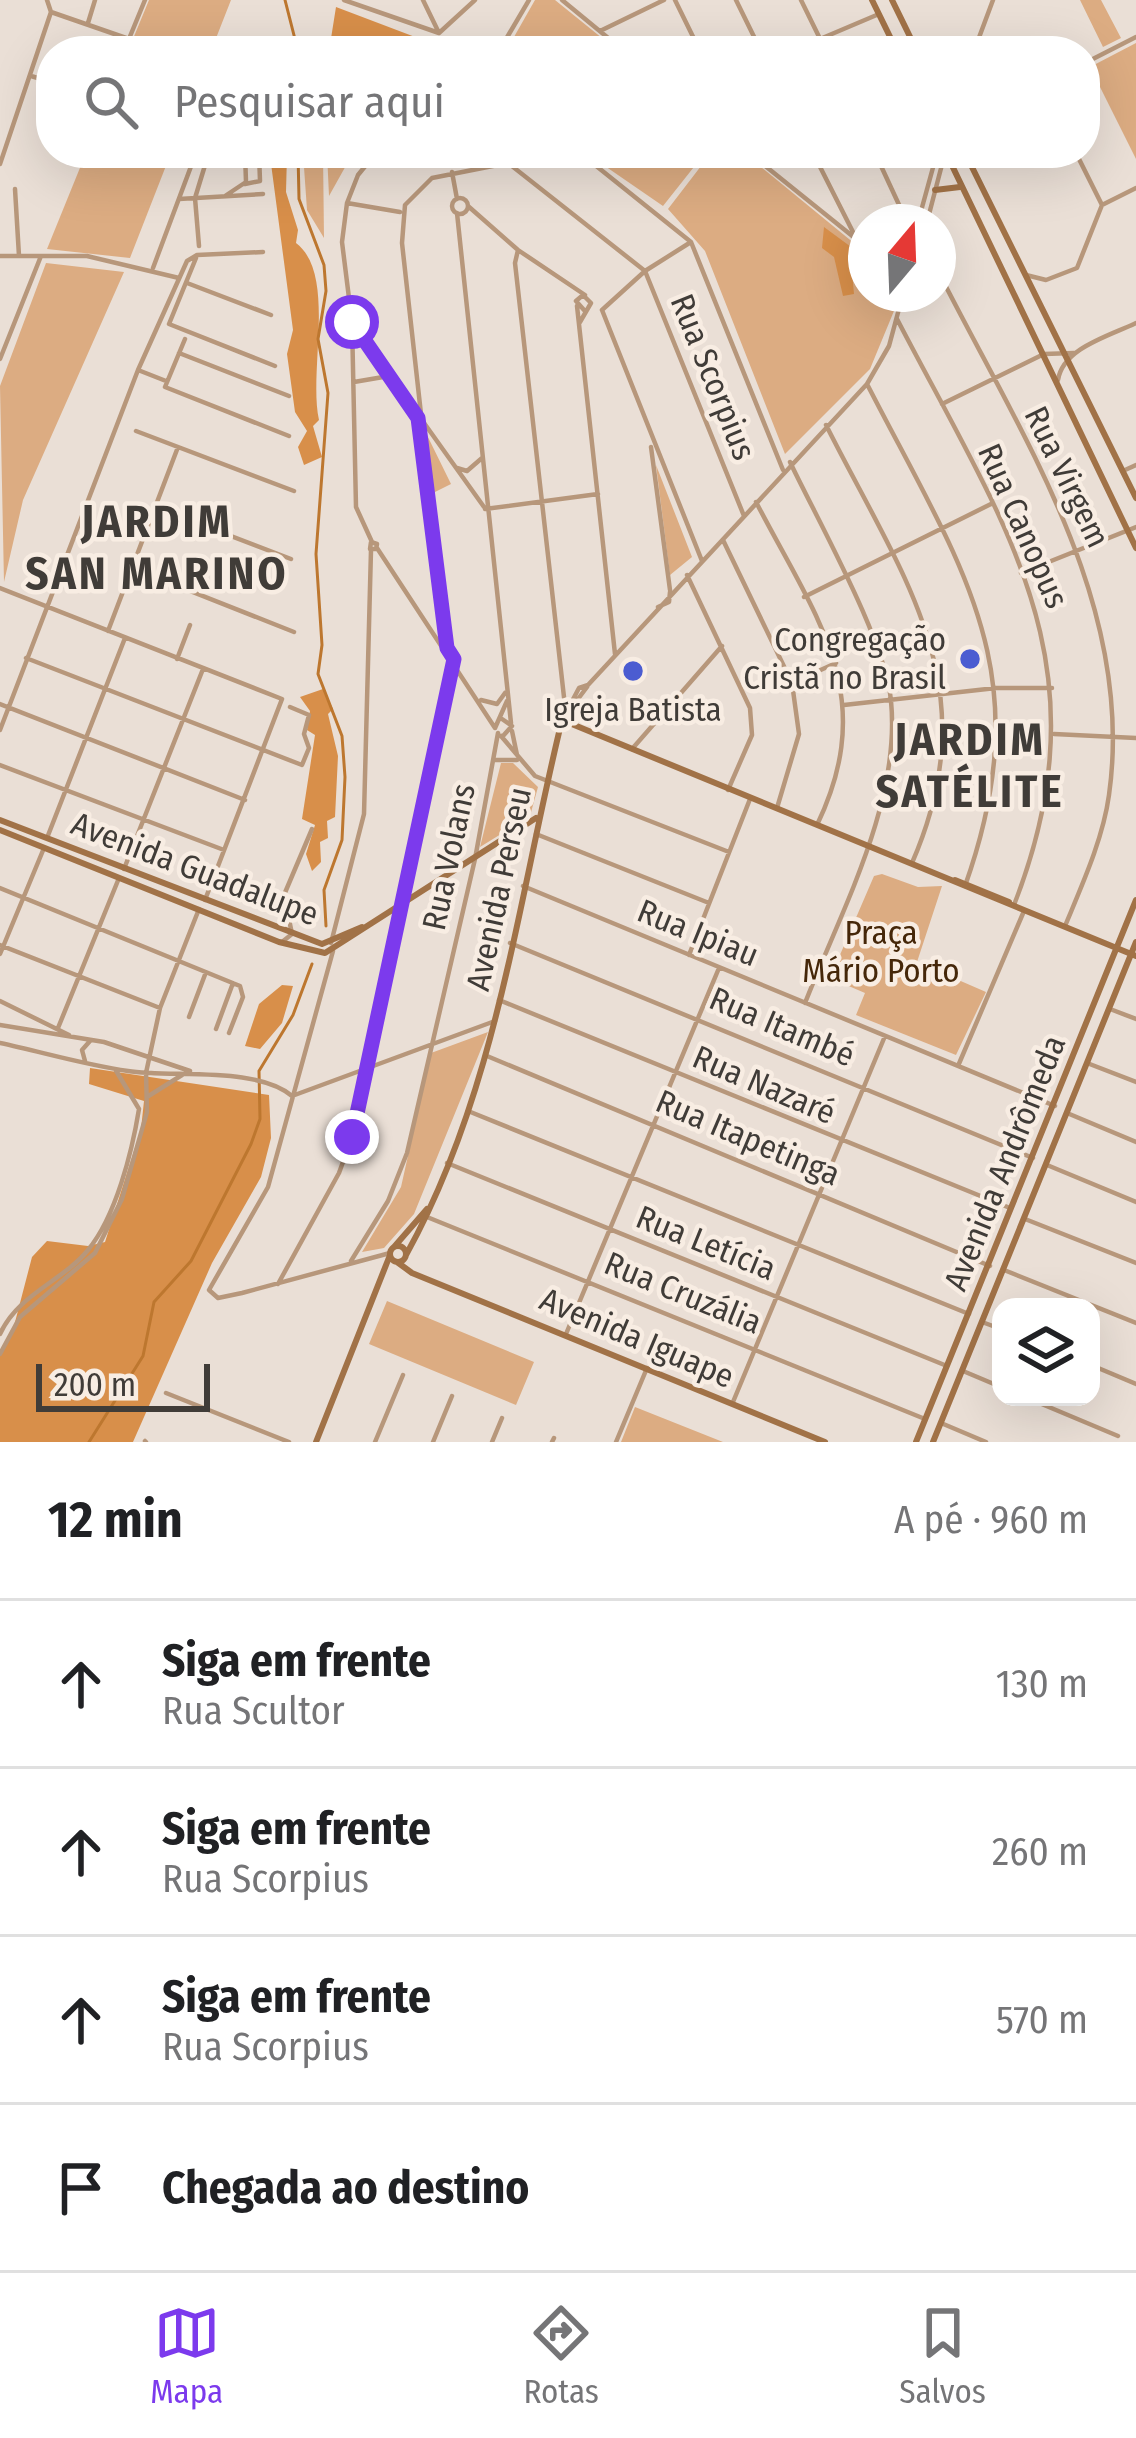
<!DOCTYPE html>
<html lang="pt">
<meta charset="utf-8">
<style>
:root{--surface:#fff;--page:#f2f2f2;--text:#202124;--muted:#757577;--line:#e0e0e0;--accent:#7c3aed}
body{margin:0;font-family:"Fira Sans Condensed",sans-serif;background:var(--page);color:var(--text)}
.controls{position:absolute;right:36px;bottom:36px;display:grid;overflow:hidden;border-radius:24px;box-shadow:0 12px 48px #0002}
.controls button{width:108px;height:108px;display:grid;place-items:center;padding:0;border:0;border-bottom:3px solid var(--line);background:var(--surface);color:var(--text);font:60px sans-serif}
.compass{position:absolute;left:848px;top:204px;width:108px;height:108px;border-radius:50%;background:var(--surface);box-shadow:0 12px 48px #0002;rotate:19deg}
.scale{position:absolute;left:36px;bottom:30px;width:174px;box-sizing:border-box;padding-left:12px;border:6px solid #403c38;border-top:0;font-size:33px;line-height:42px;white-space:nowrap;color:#403c38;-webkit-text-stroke:9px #f8ede3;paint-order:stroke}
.stop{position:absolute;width:36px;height:36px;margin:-27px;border:9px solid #7c3aed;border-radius:50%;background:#fff}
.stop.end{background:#7c3aed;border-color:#fff;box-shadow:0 3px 12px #0008}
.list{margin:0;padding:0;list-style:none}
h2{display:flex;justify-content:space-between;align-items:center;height:156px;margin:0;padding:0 48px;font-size:51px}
h2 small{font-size:39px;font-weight:400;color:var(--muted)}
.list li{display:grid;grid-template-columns:78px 1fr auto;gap:36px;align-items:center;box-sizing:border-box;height:168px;padding:0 48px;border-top:3px solid var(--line)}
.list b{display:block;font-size:45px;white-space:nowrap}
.list p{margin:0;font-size:39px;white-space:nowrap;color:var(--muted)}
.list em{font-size:39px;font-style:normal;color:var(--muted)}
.icon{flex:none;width:66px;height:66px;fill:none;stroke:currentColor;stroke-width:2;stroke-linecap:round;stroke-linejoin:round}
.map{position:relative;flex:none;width:1136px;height:1442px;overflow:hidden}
.search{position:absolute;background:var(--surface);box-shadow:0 12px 48px #0002;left:36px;right:36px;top:36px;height:132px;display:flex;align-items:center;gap:30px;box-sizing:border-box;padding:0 42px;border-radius:48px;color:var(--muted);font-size:45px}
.sheet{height:828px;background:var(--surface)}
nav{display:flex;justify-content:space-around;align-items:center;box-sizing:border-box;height:168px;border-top:3px solid var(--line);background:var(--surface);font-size:33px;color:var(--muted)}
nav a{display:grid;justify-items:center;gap:6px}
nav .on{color:var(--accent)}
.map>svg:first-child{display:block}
.green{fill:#dcac82}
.forest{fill:#d88f4a}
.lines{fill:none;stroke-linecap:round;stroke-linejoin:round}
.stream{stroke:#bd772f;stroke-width:3}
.street{stroke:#b7977b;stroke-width:4.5}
.secondary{stroke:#a17247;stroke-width:6}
.route{stroke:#7c3aed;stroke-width:15}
.poi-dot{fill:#4b5cd1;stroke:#f8ede3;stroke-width:4.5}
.labels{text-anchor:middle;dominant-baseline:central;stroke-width:9;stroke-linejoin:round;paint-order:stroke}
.street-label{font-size:33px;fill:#403c38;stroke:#f8ede3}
.poi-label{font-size:33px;fill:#403c38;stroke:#f8ede3;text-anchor:end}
.park-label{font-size:33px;fill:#452709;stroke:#f8ede3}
.district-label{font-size:45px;font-weight:bold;letter-spacing:3px;fill:#403c38;stroke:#f8ede3}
</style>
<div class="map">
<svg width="1136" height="1442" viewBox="0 0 1136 1442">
<rect width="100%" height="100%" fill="#eadfd6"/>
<path class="green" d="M149 0H231L211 51H128Z
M535 0H555L618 51H506Z
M1080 0H1101L1121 38 1103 47Z
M1136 43V159L1090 67Z
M86 153H171L130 258 47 249Z
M303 153H323L324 238 307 210Z
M327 153H353L329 196Z
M586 153H705L663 206Z
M711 153H744L866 253V294H901L870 369 785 454 705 251 668 209Z
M46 263 124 272 23 500 4 582 0 386Z
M425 431 451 484 433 493Z
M656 465 692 557 670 575Z
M501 763H513L538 787 530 816 480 847Z
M882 874 918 887 942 886 917 962 986 992 956 1055 856 1015 865 993 830 978 874 876Z
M488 1032 414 1214 384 1248 362 1252 401 1187 431 1053Z
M387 1301 534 1362 516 1405 369 1344Z
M635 1407 723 1442H621Z"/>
<path class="forest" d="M336 7 452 51H329Z
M287 154 286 192 298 230 296 243C337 274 308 371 319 420L313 426 322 457 304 465 298 447 307 431 295 412 287 354 293 330 270 156Z
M824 227 866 258V270L852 272 854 294 843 296 834 257 822 248Z
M323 689 333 709 328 714 338 756 335 817 327 821 328 838 320 842 321 862 312 871 306 854 315 825 302 819 315 735 307 730 310 711 300 697Z
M282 985 293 986 282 1023 260 1049 245 1046 259 1004Z
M90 1068 269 1095 271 1138 261 1177 212 1263 133 1442H0V1354L14 1326 32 1257 47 1241 88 1246 105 1242 141 1129 144 1101 89 1084Z"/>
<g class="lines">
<path class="stream" d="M285 0 298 51
M298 153 299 199 324 265 326 291 318 339 328 393 316 554 322 645 318 674 342 736 345 777 342 840 324 890 326 926
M89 1442 143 1356 154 1302 191 1261 251 1144 260 1119 259 1071 293 1015 312 964"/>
<path class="street" d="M344 0 439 33 475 0
M423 0 439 33
M562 0 624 51
M675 0 700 51
M736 0 761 51
M801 0 826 51
M51 12 129 39
M88 23 95 0
M600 31 664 0
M820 39 879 14
M124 51 145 0
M499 51 529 0
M902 51 922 40 948 51
M974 51 993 0
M1085 63 1136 37
M31 76 51 82
M580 153 691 242 783 470
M749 153 866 247
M813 153 854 234
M875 153 907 222
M1076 153 1102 205
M0 164 51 12 47 0
M452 172 457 199
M245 184 260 181 259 153
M15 189 19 256
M225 196 246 182 245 153
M452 206a8 8 0 1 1 16 0a8 8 0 1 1-16 0Z
M179 199 263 194
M347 203 400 212
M468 206 518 250 585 295
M901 208 927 219
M457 213 511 723
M918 222 937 153
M927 222 945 153
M199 246 195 198 206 162
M518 250 515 263 565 706 571 710
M0 256H87L179 278
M196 258 169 324 275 366
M153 268 196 153
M938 271C1020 434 1136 604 1109 795 1103 839 1082 885 1065 926
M1026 275 1046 280 1077 268 1102 205 1136 188
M187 283 271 315
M577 306 615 654
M602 310 702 561
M602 310 645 271 691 242
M897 319C1006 529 1108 664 1014 905
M352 322 484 507
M580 322 591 303 583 295 576 301 584 310
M185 339 165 387 289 436
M179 353 289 396
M0 359 41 256
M138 370 166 381
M1058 380C1063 348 1109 336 1136 323
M354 382 389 376
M867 384C963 571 1041 671 965 886
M942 404 1044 354 1074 353
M826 425C904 580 989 686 912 863
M136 431 294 491
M651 447 670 590
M790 462C818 521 886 641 891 701 901 803 841 911 805 1003
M457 468 467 471 482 458
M1125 470 1136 465
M756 502C816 618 880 694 817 825
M155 507 291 559
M485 509 598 494
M723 540 792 683 799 734 777 808
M371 542 377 544 376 549H370Z
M372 542 356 507 352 322 342 242 347 203 358 175 376 153
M377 548 495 728
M132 568 294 632
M1021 573 1136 527
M687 575 750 708 752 735 728 790
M0 588 282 699 205 900
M804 597 991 504
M658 607 669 602 670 592
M108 631 178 447
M447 648 402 243 405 205 432 178 508 163 645 271 744 516
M26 658 302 765 309 748 304 734 309 715 290 707
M177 659 190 625
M792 683 836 663
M481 700 497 704 505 693
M0 704 245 800
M844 705 996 688H1052
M569 711 587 687
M502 719 512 726 503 736
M562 720 579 688 588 685 867 384 889 346 903 294
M495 728 507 701
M0 730 138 370 187 261 197 255 263 252
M512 731 517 755
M1054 734 1136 738
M501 736 535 776 729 852
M632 749 722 646
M494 760H517
M0 765 224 850
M536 834 709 903
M47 838 125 638
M124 869 203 669
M523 886 1055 1106
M0 888 240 986 243 997 229 1033
M282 942 292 934 284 895 312 829
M331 943 364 814 371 550
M510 943 1033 1158
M0 945 160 1008
M333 951 268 1187 209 1290 218 1298 242 1293 390 1253
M0 954 44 848
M689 955 750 799
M499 1000 1010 1208
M0 1001 69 1035
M1110 1009 1136 1019
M189 1017 206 972
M0 1025 104 1042 190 1071
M58 1028 119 878
M216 1029 233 983
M0 1043C42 1052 85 1065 128 1071 172 1078 257 1066 292 1096
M487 1056 990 1266
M85 1061 82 1050 90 1041
M1087 1063 1136 1082
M958 1066 1024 911
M292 1096 495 1021
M147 1097 182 1075
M468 1111 969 1314
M1067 1113 1136 1142
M447 1163 947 1366
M1047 1165 1136 1202
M427 1217 925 1419
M1025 1219 1136 1263
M351 1261 388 1201 407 1153 475 859 498 733
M1004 1270 1136 1323
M278 1284 339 1173 352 1137 454 659
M982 1322 1001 1329
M0 1334C18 1294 63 1281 88 1250 116 1216 132 1152 139 1109L115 1069
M566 1334 719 968
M0 1354 20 1317 95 1253 122 1199 147 1112 146 1073 160 1008 199 909
M1091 1365 1136 1384
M963 1371 1001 1387
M166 1393 289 1442
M1025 1397 1118 1436
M733 1402 885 1036
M941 1423 986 1442
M145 1441 146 1442
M375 1442 403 1375
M433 1442 452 1396
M492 1442 502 1418
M552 1442 554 1438
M616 1442 647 1368"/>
<path class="secondary" d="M872 0 897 51
M892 0 917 51
M946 153 1136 548
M965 153 1136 498
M935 190 960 187
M0 820 322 944 362 927
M0 830 279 942 325 953 536 818
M955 880 1009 902
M390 1254a8 8 0 1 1 16 0a8 8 0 1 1-16 0Z
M394 1247 427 1209
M406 1255C497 1091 518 899 562 720L1136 956
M397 1262 412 1273 825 1442
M316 1442 390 1255
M916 1442 1136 900
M933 1442 1136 942"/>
</g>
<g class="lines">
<path class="route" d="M352 322 418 418 447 648 454 659 352 1137"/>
</g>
<g class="poi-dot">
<circle cx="970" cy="659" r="12"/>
<circle cx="633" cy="671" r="12"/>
</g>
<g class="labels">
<g class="street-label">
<text transform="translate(713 377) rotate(68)">Rua Scorpius</text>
<text transform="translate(1067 477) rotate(64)">Rua Virgem</text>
<text transform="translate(1023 526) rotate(66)">Rua Canopus</text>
<text transform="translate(449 857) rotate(-78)">Rua Volans</text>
<text transform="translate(195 869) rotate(21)">Avenida Guadalupe</text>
<text transform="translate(499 889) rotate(-78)">Avenida Perseu</text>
<text transform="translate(698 933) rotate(22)">Rua Ipiau</text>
<text transform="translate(782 1027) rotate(23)">Rua Itambé</text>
<text transform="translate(764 1085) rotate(23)">Rua Nazaré</text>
<text transform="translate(748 1138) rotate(23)">Rua Itapetinga</text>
<text transform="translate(1005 1163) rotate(-68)">Avenida Andrômeda</text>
<text transform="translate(706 1243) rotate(22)">Rua Letícia</text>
<text transform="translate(683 1293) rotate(22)">Rua Cruzália</text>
<text transform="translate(637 1338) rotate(23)">Avenida Iguape</text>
</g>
<g class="poi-label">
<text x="946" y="640">Congregação<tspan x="946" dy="38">Cristã no Brasil</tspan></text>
<text x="633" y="710" text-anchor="middle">Igreja Batista</text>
</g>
<g class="park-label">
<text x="881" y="933">Praça<tspan x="881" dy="38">Mário Porto</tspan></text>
</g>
<g class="district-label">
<text x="157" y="522">JARDIM<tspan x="157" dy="52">SAN MARINO</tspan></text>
<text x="970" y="740">JARDIM<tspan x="970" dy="52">SATÉLITE</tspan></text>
</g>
</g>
</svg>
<div class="controls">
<button><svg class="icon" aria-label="layers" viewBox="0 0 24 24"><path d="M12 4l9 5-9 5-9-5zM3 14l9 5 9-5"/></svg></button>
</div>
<svg class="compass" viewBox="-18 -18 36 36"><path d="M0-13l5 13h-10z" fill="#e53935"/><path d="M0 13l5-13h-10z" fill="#757577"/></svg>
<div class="scale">200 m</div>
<div class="stop" style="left:352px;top:322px"></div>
<div class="stop end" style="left:352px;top:1137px"></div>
<div class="search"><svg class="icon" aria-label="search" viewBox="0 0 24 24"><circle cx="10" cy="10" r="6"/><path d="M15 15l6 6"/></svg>Pesquisar aqui</div>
</div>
<section class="sheet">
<h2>12 min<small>A pé · 960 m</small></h2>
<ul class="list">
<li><svg class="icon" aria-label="ahead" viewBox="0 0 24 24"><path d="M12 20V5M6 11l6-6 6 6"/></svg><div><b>Siga em frente</b><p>Rua Scultor</p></div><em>130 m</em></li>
<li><svg class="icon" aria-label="ahead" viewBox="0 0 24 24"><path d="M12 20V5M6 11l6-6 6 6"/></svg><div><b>Siga em frente</b><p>Rua Scorpius</p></div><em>260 m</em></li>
<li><svg class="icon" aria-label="ahead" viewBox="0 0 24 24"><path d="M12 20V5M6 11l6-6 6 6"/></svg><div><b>Siga em frente</b><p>Rua Scorpius</p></div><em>570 m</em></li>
<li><svg class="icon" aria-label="arrive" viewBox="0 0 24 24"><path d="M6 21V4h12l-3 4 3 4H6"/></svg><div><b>Chegada ao destino</b></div></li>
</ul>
</section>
<nav>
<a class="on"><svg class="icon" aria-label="map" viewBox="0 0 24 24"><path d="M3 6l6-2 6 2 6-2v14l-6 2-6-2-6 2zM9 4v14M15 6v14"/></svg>Mapa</a>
<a><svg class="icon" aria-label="directions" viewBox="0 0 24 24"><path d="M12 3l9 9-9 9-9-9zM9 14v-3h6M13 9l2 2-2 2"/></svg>Rotas</a>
<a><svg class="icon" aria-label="saved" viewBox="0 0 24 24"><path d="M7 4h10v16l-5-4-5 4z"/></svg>Salvos</a>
</nav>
